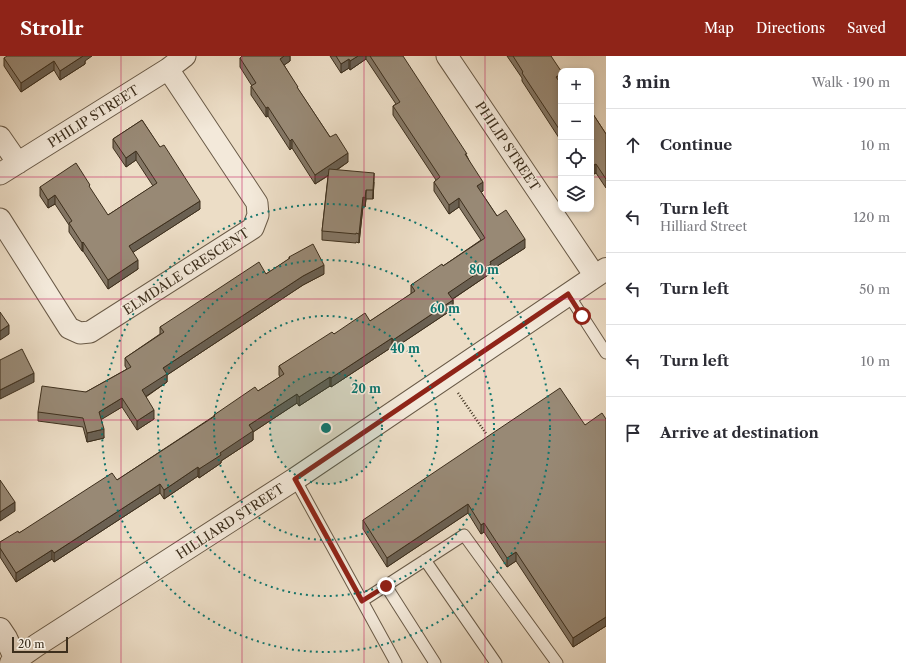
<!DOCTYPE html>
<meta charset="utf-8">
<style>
:root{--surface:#fff;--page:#f2f2f3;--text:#2b2b33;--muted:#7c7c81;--line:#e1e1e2;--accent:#8f2418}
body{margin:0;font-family:"Libre Caslon Text",serif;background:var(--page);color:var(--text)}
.controls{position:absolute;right:12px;top:12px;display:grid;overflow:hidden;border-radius:8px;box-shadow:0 2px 6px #0003}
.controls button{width:36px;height:36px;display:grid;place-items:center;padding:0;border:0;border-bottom:1px solid var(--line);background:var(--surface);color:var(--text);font:20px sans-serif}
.scale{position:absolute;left:12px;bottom:10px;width:56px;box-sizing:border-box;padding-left:4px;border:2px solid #3d2f1d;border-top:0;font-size:11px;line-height:14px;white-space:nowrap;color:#3d2f1d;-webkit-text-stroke:3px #f3e9da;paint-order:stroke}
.stop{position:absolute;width:12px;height:12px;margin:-9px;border:3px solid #8f2418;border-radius:50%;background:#fff}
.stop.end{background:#8f2418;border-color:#fff;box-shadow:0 1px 4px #0008}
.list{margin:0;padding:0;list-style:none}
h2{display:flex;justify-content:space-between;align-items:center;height:52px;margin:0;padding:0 16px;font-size:17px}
h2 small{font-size:13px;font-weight:400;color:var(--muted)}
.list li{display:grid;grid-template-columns:26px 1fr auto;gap:12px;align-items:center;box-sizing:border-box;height:72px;padding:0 16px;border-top:1px solid var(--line)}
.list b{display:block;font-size:15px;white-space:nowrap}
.list p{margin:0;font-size:13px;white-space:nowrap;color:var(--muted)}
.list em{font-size:13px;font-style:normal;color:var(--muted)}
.icon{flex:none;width:22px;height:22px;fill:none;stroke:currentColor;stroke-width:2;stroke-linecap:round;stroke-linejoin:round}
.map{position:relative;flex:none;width:606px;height:607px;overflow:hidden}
header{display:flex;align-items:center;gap:24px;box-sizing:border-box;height:56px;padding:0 20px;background:var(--accent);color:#fff}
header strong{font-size:19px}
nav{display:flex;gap:22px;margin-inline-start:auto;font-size:14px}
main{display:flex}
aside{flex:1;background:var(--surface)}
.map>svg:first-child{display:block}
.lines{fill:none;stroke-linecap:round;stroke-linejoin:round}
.service-casing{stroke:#695a47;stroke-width:13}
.minor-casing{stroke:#695a47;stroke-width:23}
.tertiary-casing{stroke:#695a47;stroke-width:24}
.path{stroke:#3d2f1d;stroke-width:2.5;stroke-dasharray:1 2;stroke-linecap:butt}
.service{stroke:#f3e9da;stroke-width:11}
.minor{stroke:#f3e9da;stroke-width:21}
.tertiary{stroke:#f3e9da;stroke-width:22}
.wall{fill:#837665;stroke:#3d2f1d}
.shaded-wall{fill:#6a6052;stroke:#3d2f1d}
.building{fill:#988975;stroke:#3d2f1d}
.route{stroke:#8f2418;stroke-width:5}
.grid{fill:none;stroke:#c2185b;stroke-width:1;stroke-opacity:0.55}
.ring{fill:none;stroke:#0f766e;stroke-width:2;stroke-dasharray:2 4}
.labels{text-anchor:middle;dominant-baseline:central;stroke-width:3;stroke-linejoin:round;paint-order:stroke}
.street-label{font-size:13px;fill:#3d2f1d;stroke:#f3e9da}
.centre{fill:#0f766e;stroke:#f3e9da;stroke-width:2}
.ring-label{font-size:12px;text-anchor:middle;font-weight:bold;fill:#0f766e;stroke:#f3e9da;stroke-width:3;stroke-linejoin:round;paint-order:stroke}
</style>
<header>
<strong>Strollr</strong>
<nav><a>Map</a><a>Directions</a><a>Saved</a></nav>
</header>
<main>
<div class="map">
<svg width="606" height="607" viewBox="0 0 606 607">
<rect width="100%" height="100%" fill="#ecddc6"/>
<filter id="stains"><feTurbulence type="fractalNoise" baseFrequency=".005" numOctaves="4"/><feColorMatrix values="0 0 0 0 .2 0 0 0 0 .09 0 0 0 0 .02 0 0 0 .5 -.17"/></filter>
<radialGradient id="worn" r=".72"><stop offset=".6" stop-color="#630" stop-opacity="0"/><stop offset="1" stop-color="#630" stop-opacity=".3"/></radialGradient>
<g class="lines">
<g class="service-casing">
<path id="service" d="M568 238 606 297
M295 423 396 607
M425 504 496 607
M386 530 435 607
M362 545 464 479 557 607"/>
</g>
<g class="minor-casing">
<path id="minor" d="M447 0 595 220
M0 81 18 107
M0 118 168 13 185 0
M0 163 69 272 80 277 90 276 253 172 258 159 257 147 168 13"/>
</g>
<g class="tertiary-casing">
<path id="tertiary" d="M0 573 6 582 16 604
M11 607 37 589 295 423 606 213"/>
</g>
<path class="path" d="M458 337 487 379"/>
<use href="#service" class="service"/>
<use href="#minor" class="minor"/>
<use href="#tertiary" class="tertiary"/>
</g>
<path class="wall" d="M290 0V5L284 9 298 33 330 81 348 106 337 114 374 126 373 143H366L365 151 363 150 359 187 356 186V187L322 184V175L328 120 315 128 292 92 290 94 268 60 266 61 251 39V30H252L240 11V2Z
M330 0H391L467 100 483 135 481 136 497 160 525 192 491 214V217L453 243V253L393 293 392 291 331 331 330 330 299 350 297 347 253 376V384L221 405V407L199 422 198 420 164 443 160 437 54 506 52 503 16 526 0 501V486L19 477 117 424 214 360V359L258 335 280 321 279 319V310L334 278 370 265 411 238V229L443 210 481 184 459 151 449 158 434 135V126L436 124 393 59V50L396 48 366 3 350 14 349 12 341 17Z
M507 0H551L561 28V85L522 25V22Z
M4 2 85 5V8L60 24 54 14 21 36 4 10Z
M591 55 606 78V132L596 117 594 118 591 113Z
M142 64 200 153 133 196 138 213 108 233 83 195H82L69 176V169L55 148 48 152 40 140V131L108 159 153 130 136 104 126 111 113 92V83Z
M289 201 324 218 303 229 167 319V326L146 341 154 363 137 374 122 351 101 363 104 382 87 386 83 371 38 365V356L86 336 127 313 125 310V302L160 278V271L266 218 289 203Z
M606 363V570L573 591 516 505 507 511 484 476 481 478 468 457 387 511 363 473V464L585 369Z"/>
<path class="shaded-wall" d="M83 0H92L85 5V8L60 24V15Z
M284 0H290V5L280 12V3Z
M358 0H366V3L350 14V5Z
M349 3V12L341 17V8Z
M54 5V14L21 36V27Z
M561 18V27L556 30V21Z
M268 51V60L266 61V52Z
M292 83V92L290 94V85Z
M136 95V104L126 111V102Z
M348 97V106L315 128V119Z
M596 108V117L594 118V109Z
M374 117V126L373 143V134Z
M483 126V135L477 139V130Z
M366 134V143L365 151V142Z
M55 139V148L48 152V144Z
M363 141V150L359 187V178Z
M459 142V151L449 158V149Z
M200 145V153L129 199V190Z
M525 183V192L491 214V217L448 246V237L490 206Z
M83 186V195H82V187Z
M138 204V213L108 233V224Z
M324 209V218L303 229 167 319V326L142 343V334L163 312 303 220Z
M453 244V253L393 293V284Z
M9 269V278L0 284V275Z
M392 282V291L331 331V322Z
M34 317V326L0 343V334Z
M330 321V330L299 350V341Z
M297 338V347L253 376V384L221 405V407L199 422V413L220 397 249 369Z
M122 342V351L99 365V356Z
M154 354V363L137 374V365Z
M104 373V382L87 386V377Z
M198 411V420L164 443V434Z
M160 428V437L54 506V497Z
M15 446V455L0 465V456Z
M468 448V457L387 511V502Z
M484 467V476L481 478V469Z
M52 494V503L16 526V517Z
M516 496V505L507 511V502Z
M606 561V570L573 591V582Z"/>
<path class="building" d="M7 0H83L60 15 54 5 21 27 4 2Z
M242 0H284L280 3 298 31H297L330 81 336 78 348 97 315 119 292 83 290 85 268 51 266 52 251 30 256 27 240 2Z
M336 0H358L350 5 349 3 341 8Z
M370 0H403L467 98H465L483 126 477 130 497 160 506 154 525 183 490 206 491 208 448 237 453 244 393 284 392 282 331 322 330 321 299 341 297 338 249 369 253 375 220 397 221 399 199 413 198 411 164 434 160 428 54 497 52 494 16 517 0 492V486L18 475 19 477 112 417 117 424 215 360 214 359 255 331 258 335 284 318 279 310 332 276 334 278 365 257 370 265 415 235 411 229 442 208 443 210 485 182 459 142 449 149 434 126 440 121 393 50 400 46Z
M513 0H551L561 15V18L556 21 561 28V76L522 17 523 16Z
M591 55 606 78V123L596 108 594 109 591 104Z
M142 64 160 91 164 89 200 145 129 190 138 204 108 224 83 186 82 187 69 167 72 165 55 139 48 144 40 131 76 107 90 129 89 130 108 159 157 127 136 95 126 102 113 83Z
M329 113 374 117 373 134H366L365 142 363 141 359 178 356 177V178L322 175Z
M313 188 324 209 303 220 163 312 167 318 142 334 154 354 137 365 122 342 99 356 104 373 87 377 83 362 38 356 42 330 86 336 131 311 125 302 164 276 160 271 183 256 259 206 266 218 290 202 289 201Z
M0 256 9 269 0 275Z
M22 293 34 317 0 334V304Z
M560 332 585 369 602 357 606 363V561L573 582 516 496 507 502 484 467 481 469 468 448 387 502 363 464Z
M0 424 15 446 0 456Z"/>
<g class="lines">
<path class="route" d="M386 530 362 545 295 423 568 238 582 260"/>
</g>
<path class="grid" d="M121 0V607M242 0V607M364 0V607M485 0V607M0 121H561M591 121H606M0 243H606M0 364H606M0 486H606"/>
<circle cx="326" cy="372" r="56" fill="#0f766e" fill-opacity=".12"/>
<g class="ring">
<circle cx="326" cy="372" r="56"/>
<circle cx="326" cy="372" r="112"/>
<circle cx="326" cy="372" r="168"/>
<circle cx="326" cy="372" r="224"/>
</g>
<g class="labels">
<g class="street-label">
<text transform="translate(93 60) rotate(-32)">PHILIP STREET</text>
<text transform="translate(508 90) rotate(56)">PHILIP STREET</text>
<text transform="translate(186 215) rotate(-33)">ELMDALE CRESCENT</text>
<text transform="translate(230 465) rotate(-33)">HILLIARD STREET</text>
</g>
</g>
<circle cx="326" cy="372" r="6" class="centre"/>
<g class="ring-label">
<text x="484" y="218">80 m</text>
<text x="445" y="257">60 m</text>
<text x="405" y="297">40 m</text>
<text x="366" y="337">20 m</text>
</g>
<rect width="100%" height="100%" filter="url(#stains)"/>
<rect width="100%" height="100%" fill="url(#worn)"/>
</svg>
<div class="controls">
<button>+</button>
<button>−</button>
<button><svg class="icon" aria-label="locate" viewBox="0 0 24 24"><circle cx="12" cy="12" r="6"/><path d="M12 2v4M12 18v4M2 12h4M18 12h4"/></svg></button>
<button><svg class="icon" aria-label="layers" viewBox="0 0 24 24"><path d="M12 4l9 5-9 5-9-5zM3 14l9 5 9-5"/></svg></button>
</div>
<div class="scale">20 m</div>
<div class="stop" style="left:582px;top:260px"></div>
<div class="stop end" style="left:386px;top:530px"></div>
</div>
<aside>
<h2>3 min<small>Walk · 190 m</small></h2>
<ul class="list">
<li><svg class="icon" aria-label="ahead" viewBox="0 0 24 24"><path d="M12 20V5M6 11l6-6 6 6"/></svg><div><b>Continue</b></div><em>10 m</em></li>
<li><svg class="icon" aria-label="left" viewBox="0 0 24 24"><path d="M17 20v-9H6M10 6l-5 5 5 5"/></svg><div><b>Turn left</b><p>Hilliard Street</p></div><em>120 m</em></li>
<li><svg class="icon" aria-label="left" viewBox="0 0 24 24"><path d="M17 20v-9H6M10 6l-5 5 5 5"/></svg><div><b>Turn left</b></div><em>50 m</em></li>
<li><svg class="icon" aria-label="left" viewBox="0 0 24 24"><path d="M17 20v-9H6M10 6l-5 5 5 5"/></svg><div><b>Turn left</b></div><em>10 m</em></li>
<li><svg class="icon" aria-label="arrive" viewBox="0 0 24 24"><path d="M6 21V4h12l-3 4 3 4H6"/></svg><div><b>Arrive at destination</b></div></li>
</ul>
</aside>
</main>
